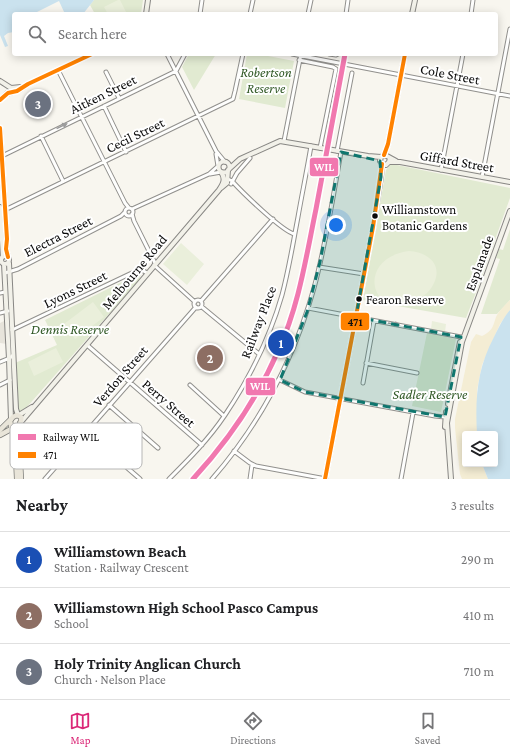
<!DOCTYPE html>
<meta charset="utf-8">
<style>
:root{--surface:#fff;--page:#f2f2f2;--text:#202124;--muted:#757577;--line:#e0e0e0;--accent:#db2777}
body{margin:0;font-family:"Crimson Pro",serif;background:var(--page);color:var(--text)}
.controls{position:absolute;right:12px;bottom:12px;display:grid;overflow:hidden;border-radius:4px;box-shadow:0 2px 10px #0003}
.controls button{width:36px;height:36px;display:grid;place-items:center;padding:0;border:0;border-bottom:1px solid var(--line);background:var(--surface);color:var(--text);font:20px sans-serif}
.you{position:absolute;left:336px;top:225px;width:14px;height:14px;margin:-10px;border:3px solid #fff;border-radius:50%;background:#1a73e8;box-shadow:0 0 0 6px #1a73e833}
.badge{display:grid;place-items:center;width:26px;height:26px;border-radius:50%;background:var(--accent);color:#fff;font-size:13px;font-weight:700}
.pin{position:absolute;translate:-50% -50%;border:2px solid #fff;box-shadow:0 1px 4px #0006}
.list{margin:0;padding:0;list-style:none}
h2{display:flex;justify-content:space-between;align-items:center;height:52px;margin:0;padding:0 16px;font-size:17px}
h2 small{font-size:13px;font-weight:400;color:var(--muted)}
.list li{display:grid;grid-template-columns:26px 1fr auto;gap:12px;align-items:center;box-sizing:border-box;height:56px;padding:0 16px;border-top:1px solid var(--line)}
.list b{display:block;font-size:15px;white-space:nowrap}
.list p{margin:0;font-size:13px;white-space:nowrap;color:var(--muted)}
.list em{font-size:13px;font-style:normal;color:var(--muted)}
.icon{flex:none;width:22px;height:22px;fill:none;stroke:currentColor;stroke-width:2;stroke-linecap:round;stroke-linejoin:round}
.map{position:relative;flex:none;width:510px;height:479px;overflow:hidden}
.search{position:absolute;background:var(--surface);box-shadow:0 2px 10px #0003;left:12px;right:12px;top:12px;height:44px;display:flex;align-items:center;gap:10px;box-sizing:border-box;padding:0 14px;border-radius:4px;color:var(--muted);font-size:15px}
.sheet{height:220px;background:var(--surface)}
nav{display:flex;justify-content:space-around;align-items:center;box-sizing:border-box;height:56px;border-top:1px solid var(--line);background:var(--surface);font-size:11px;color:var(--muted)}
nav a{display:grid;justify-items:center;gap:2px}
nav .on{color:var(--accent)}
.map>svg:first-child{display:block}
.green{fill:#e1ead1}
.sand{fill:#f4edd4}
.pitch{fill:#eaefdb}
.plaza{fill:#e7e4db}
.water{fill:#cae2ee}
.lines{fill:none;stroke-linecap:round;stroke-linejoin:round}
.street-casing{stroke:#91908d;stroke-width:5}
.secondary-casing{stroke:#888784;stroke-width:6}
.primary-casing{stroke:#7e7e7a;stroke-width:6}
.street{stroke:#fefefd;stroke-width:3}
.secondary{stroke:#f2f1e9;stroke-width:4}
.primary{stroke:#e9e5d9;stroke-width:4.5}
.bus-1-casing{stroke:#fff;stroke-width:7}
.bus-1{stroke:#ff8200;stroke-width:4}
.rail-1-casing{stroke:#fff;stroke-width:8}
.rail-1{stroke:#f178af;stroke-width:5}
.oneway{fill:#9c9c9c}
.marked{fill:#0f766e;fill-opacity:0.2;stroke:#0f766e;stroke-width:3;stroke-dasharray:8 5;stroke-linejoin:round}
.bus-dot{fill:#0a0a0a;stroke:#fff;stroke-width:1.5}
.labels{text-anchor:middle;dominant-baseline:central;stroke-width:4;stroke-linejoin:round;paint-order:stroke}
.bus-label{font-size:13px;fill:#0a0a0a;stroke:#fff;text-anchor:start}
.park-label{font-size:14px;font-style:italic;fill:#305825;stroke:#fff}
.street-label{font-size:14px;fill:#0a0a0a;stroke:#fff}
.key{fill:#fff;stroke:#b6b6b6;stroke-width:1}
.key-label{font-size:11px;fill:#0a0a0a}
.line-badge{stroke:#fff;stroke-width:1.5}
.badge-label{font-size:11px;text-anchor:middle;font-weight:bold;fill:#fff}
.pale-badge-label{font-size:11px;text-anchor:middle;font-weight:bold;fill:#111}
</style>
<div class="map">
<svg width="510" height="479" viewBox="0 0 510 479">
<rect width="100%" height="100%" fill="#f8f6ef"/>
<path class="green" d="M94 0H143L141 14H95L90 5Z
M189 54H216L194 90 182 67Z
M247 54H258L294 61 285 108 239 99Z
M390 165H397L510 188V198L477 290 466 318 363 300 386 170Z
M510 229V300L497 314H481L500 259 496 258 499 249 503 250Z
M140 273 141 274 139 280 26 408 19 412 18 410 15 363 57 345 45 320Z
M427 333 456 339 441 412 412 406Z"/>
<path class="sand" d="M510 300V310L500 324 482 365 477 390V434H465V464H482L488 479H462L460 474 455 428V419L471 342 476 334 482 336C497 329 492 321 499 312 502 308 506 304 510 300Z"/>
<path class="pitch" d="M118 0H120L127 14H108L104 7Z
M181 243 204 264 187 285 163 264Z
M409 251C428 252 444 265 433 285 429 293 422 297 415 301 370 321 355 258 409 251Z
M93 302 104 317 75 339 64 324Z
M432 321 446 324 445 332 431 329Z
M56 348 63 362 34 376 28 362Z"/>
<path class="plaza" d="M6 320 7 344 0 343V323Z"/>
<path class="water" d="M0 0H94L83 14H65L59 1 33 14H14V32L8 33 4 36 8 46 5 47 0 35Z
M510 310V479H488L482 464H495V434H477C475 398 477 369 494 337 499 327 503 318 510 310Z"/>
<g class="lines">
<g class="street-casing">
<path id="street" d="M200 14 202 0
M250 14 253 0
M308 14 311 0
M346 14 348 0
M471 14 473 0
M167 54 216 151 225 162
M292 54 510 96
M329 54 336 55 338 54
M299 60 333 67 336 69 320 148
M58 70 125 203 129 208
M106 72 119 98
M104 106 126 152
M41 136 63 181
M284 141 301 54
M337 151 352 73
M216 154 218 166
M2 156 176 71 185 54
M441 170 463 54
M210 174 221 172
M482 177 510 29
M228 179 232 181C243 193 281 230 294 234
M231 184 237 173 250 158
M125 212a4 4 0 1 1 8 0a4 4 0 1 1-8 0Z
M0 209 9 208 233 99 235 91 243 54
M132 209 209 174 218 166
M132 214 134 221 155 263
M154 265 195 302
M319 267 364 274
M5 273 18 269 121 216 125 212
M0 293 5 292
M194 304a4 4 0 1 1 8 0a4 4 0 1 1-8 0Z
M201 301 273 219
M202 307 259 354
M308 308 461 337
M0 313 8 311
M12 330 136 271 142 270 147 273
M87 345 202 445
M0 362 10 358 13 355
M366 363 417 373
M280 380 305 392 435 416 445 417
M363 383 374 321
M0 385 10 380
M190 385 224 416
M109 405 158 448
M86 432 140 479
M234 451 250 463 256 466 326 479
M45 479 196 307
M169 479C189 459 209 439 225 415 249 379 270 337 282 295 289 269 293 243 298 217 302 194 307 170 311 146
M212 479C260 424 294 359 314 288 326 244 333 197 341 152
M250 479 252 465
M401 479 413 413"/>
</g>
<g class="secondary-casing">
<path id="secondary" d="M146 14 148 0
M412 14 415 0
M0 81 11 88 21 87
M7 94 19 90 28 84 92 54
M0 100 7 93
M0 128 7 239 6 249 8 257
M384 155 388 144 405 54
M390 158 389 162 386 165 382 164 380 161 381 157 385 155 396 161
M218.5 167a5.5 5.5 0 1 1 11 0a5.5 5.5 0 1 1-11 0Z
M389 162H400L510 182
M229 169 240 159 280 141 368 156 381 157
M221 188 227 183 228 170
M0 207 3 257
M1 260a4 4 0 1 1 8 0a4 4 0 1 1-8 0Z
M9 263 16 409 18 415
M4 264 9 359 11 419
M448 404 460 342
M19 415 32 407
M21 422 219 190C223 184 226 179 221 172
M445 427 446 412
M325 479 373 227 381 177 382 164
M451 479 447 423 462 342 510 211"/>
</g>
<g class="primary-casing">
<path id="primary" d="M17 415 21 417C22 423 18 429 12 430L10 421 13 417Z
M20 423 19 441 21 479
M0 430 10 420
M12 430 15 437 17 479
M0 435 11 429"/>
</g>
<use href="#street" class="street"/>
<use href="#secondary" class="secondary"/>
<use href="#primary" class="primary"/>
<g class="bus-1-casing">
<path id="bus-1" d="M0 100 8 93 17 91 28 84 92 54
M0 128 7 239 6 249 8 257
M384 155 388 144 405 54
M325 479 373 227 382 164"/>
</g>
<use href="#bus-1" class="bus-1"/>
<g class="rail-1-casing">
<path id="rail-1" d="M193 479C228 441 257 399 278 351 299 306 306 257 316 209 326 157 335 106 345 54"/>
</g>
<use href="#rail-1" class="rail-1"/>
</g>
<defs><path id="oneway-solid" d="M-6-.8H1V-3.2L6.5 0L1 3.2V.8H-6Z"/></defs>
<g class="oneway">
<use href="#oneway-solid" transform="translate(62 126) rotate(-26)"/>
<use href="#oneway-solid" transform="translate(394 324) rotate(10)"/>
</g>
<path class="marked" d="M341 152 380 161 381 177 356 317 461 337 445 417 305 392 280 380 307 312 320 262Z"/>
<g class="bus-dot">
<circle cx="375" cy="216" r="3.5"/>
<circle cx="359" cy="299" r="3.5"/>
</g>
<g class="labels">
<g class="bus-label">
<text x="382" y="209">Williamstown<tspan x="382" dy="16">Botanic Gardens</tspan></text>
<text x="366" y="299">Fearon Reserve</text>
</g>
<g class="park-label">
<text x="266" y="72">Robertson<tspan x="266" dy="16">Reserve</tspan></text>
<text x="70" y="329">Dennis Reserve</text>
<text x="430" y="394">Sadler Reserve</text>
</g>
<g class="street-label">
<text transform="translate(450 74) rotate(11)">Cole Street</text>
<text transform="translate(103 94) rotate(-26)">Aitken Street</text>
<text transform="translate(135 135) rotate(-26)">Cecil Street</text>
<text transform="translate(457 161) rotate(10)">Giffard Street</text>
<text transform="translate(58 236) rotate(-27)">Electra Street</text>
<text transform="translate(479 263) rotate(-70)">Esplanade</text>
<text transform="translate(134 272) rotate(-50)">Melbourne Road</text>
<text transform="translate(75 289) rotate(-26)">Lyons Street</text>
<text transform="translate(258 322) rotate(-69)">Railway Place</text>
<text transform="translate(120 376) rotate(-49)">Verdon Street</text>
<text transform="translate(169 403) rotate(41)">Perry Street</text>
</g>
</g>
<rect x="10" y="423" width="132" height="46" rx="6" class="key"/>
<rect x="18" y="434" width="18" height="6" fill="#f178af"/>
<rect x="18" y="452" width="18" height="6" fill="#ff8200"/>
<g class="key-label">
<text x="43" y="441">Railway WIL</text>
<text x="43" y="459">471</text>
</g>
<g class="line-badge">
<rect x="309" y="157" width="30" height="20" rx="4" fill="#f178af"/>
<rect x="340" y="312" width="30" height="19" rx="4" fill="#ff8200"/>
<rect x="245" y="377" width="31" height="19" rx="4" fill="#f178af"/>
</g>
<g class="badge-label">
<text x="324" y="171">WIL</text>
<text x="260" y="390">WIL</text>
</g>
<g class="pale-badge-label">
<text x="355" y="326">471</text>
</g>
</svg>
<div class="controls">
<button><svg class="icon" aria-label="layers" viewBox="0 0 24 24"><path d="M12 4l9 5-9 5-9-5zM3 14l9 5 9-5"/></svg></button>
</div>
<div class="you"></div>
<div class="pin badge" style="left:281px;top:343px;background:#1a4fb4">1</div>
<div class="pin badge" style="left:210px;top:358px;background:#8d6e63">2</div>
<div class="pin badge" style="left:38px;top:104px;background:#6b7280">3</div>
<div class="search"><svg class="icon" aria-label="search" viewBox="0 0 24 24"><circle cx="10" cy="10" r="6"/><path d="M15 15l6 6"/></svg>Search here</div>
</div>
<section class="sheet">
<h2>Nearby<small>3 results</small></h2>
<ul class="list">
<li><span class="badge" style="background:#1a4fb4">1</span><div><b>Williamstown Beach</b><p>Station · Railway Crescent</p></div><em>290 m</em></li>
<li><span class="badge" style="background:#8d6e63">2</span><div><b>Williamstown High School Pasco Campus</b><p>School</p></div><em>410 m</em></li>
<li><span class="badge" style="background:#6b7280">3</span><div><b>Holy Trinity Anglican Church</b><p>Church · Nelson Place</p></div><em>710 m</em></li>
</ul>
</section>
<nav>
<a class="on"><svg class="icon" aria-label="map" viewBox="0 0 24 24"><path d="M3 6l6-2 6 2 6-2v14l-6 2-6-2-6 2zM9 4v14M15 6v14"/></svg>Map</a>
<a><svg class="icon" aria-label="directions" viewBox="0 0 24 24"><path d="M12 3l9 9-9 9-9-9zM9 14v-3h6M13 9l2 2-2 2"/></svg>Directions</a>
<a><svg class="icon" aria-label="saved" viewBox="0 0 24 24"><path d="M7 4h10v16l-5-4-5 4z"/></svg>Saved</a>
</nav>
